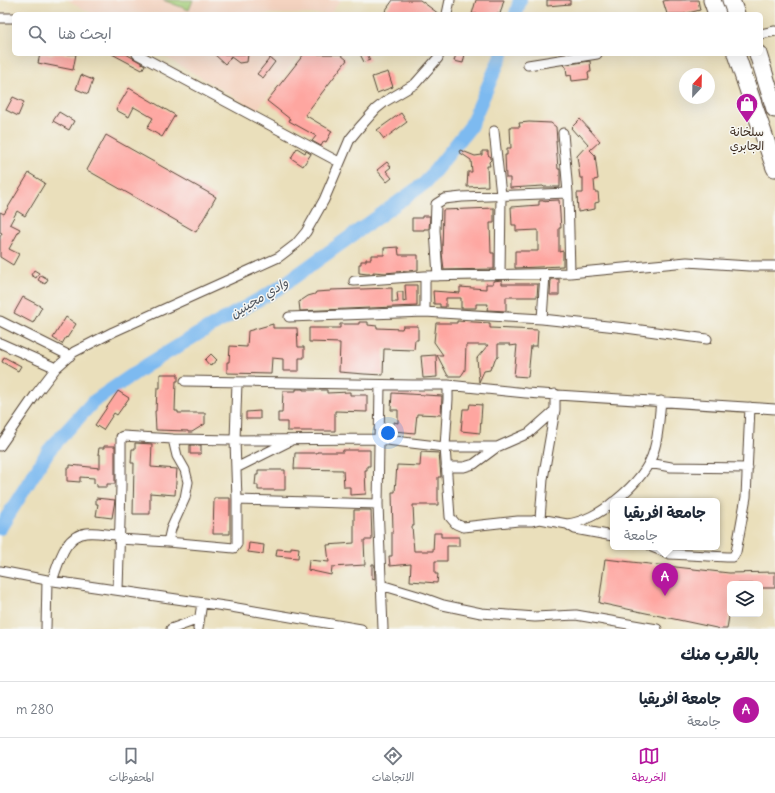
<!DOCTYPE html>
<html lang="ar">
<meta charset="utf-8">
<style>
:root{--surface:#fff;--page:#f6f6f7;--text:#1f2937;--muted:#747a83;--line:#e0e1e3;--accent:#b5179e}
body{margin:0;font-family:Delius,"Playpen Sans Arabic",sans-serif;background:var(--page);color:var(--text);direction:rtl}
.controls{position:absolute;right:12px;bottom:12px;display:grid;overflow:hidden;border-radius:6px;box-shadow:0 4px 16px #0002}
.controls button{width:36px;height:36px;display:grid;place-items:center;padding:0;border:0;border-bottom:1px solid var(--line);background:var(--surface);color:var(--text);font:20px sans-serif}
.compass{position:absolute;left:679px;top:68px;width:36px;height:36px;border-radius:50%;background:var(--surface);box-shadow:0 4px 16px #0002;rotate:22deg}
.you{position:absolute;left:388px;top:433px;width:14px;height:14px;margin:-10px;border:3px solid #fff;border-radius:50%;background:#1a73e8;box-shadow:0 0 0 6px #1a73e833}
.badge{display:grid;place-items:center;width:26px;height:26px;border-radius:50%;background:var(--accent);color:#fff;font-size:13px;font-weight:700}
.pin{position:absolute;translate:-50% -33px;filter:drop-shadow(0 1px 2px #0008)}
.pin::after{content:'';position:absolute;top:21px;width:14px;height:12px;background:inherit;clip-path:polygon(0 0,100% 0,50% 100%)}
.popup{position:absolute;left:610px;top:498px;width:110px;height:52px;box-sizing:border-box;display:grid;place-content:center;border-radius:6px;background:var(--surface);filter:drop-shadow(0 1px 3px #0005);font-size:13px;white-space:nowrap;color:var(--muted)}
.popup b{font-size:15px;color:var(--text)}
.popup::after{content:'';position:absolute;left:50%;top:100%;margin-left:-8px;border:8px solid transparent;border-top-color:var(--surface)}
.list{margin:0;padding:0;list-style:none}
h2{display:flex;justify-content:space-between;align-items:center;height:52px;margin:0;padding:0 16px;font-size:17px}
h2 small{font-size:13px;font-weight:400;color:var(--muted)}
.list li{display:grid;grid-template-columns:26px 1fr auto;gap:12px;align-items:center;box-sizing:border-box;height:56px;padding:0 16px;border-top:1px solid var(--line)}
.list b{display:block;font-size:15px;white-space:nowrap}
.list p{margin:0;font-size:13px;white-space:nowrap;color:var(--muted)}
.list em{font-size:13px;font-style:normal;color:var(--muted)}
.icon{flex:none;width:22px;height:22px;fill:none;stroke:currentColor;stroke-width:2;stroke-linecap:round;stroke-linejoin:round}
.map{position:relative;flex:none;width:775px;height:629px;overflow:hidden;direction:ltr}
.search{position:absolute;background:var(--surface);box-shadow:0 4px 16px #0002;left:12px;right:12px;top:12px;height:44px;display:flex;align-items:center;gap:10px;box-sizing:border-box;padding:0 14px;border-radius:6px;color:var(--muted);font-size:15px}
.sheet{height:108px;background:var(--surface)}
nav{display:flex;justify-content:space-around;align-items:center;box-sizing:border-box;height:56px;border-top:1px solid var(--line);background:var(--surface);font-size:11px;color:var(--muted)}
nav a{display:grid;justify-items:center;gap:2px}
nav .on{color:var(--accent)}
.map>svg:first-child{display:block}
.built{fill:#f4d3c0}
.green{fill:#a5ce7a;stroke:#707c4c}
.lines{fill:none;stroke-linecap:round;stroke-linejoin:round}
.river{stroke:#7dbaf0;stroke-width:14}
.building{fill:#fea6a0}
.street-casing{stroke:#554536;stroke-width:11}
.highway-casing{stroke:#554536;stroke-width:19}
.street{stroke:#fff;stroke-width:9}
.highway{stroke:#fff;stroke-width:17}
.labels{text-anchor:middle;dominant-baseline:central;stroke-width:3;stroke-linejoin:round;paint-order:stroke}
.poi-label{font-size:12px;fill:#3b2a1e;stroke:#f6f6f2}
.water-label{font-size:13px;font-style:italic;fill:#4f555d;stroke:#f6f6f2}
</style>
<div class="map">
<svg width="775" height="629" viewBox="0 0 775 629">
<rect width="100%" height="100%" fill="#f6f6f2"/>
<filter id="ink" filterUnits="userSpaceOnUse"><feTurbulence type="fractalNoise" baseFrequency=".025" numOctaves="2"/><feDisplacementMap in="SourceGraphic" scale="8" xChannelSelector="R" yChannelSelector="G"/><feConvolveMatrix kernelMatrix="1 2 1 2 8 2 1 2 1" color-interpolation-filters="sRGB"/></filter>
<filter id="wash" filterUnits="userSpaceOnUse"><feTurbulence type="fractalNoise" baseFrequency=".012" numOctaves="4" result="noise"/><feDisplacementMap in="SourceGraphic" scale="16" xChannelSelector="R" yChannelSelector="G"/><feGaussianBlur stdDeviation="0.9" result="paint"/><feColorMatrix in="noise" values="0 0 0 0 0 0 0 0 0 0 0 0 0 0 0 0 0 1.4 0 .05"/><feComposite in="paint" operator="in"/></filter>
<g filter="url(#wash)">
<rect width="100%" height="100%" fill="#eadfbb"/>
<path class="built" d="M68 0H341L330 14H92Z
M160 54H300L257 110Z"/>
<path class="green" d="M163 0H193L189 10Z"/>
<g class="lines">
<path class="river" d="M516 14 520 0
M0 528 49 450 93 402 147 365 198 334 279 288 425 183 470 127 502 54"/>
</g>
<g id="blocks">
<path class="building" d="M393 0H420L439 14H383Z
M476 0H504L500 14H472Z
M547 0H570V4L547 6Z
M669 0H698L700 10 684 14H667L663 1Z
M40 54H76L73 70 38 63Z
M112 54H126L145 65 142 70Z
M214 54H248L247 62 239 63 231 57 225 64Z
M304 54H340L347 60 305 115 332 131 326 142 324 141 321 146 312 141 316 136 289 121 290 119 267 101Z
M360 54H367L370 60 364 62Z
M456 54H465L463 63 454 61Z
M270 58 275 62 263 78 257 74Z
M590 61 591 72H588L589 79 572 81 571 75 567 76 566 67 563 65Z
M388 72 393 87 377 93 372 77Z
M81 75 93 80 88 94 76 89Z
M129 88 175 115 162 137 147 128 153 118 134 107 129 117 116 110Z
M13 97 24 102 18 116 6 110Z
M59 112 74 121 69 130 53 121Z
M401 113 407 122 384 139 377 130Z
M580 119 600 141 590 150 595 155 598 179 594 180 595 192H598L599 202 595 203V209L578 212 577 193H583V178H580L577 156 588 144 579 134 578 136 571 128Z
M529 122 551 123 556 127 557 141H556L558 169H560V187H544L543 186 510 188V178H506L505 155H507V148H511L510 127H520L519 123Z
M106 135 216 197 196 232 87 170Z
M297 148 305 153 306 151 311 154 303 166 291 158Z
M460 150 475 156 482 155V151H488V155L491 157V160L489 162 490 166H487L488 186 467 187 468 172H472L471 160 459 152Z
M387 162 391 167 386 171 392 178 387 182 377 170Z
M29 173 45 183 25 216 17 211 10 224 20 229 9 249 19 254 13 265 0 257V237L2 233 0 232V212L4 214Z
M559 200 561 228H559V252L563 251V266L515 268V251H538V230L516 231V225H512L511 207 539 205V201Z
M494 208V223H490L491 253H494V269L444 270 442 253 443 210Z
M422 216H430L429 229H424V230H412V218H422Z
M398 247 399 255H418V270L385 273 373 272V274H367L359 273V264H361V261H366V259H371V255H384V248Z
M34 270 39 273 36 278 31 275Z
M41 275 48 279 45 284 38 280Z
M551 279H559V295H550Z
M502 280V284H538L537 297H506V311L487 310 488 304H476V308H461V298H446V307H440V304H434L433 291 460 293V287L486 289V284H493V281Z
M405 285H417V306L300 311 299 302 308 296 315 294 316 292 331 291V290L392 288V302H398L397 292H403V302L406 301Z
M23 297 42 307 33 323 14 313Z
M66 317 76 324 67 338 66 337 62 344 53 338Z
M457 321 490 323V328L538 330 537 346H531L528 377 514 376 517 345 510 346V344H498V357L495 359 493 365 491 366 490 370 484 371 479 382 477 358 488 345H466L465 370 461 376H448L437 355H443L434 342 436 323H457Z
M359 322H368V325L377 326V328L402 329 403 326H418V340H415L414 350 384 349 383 375 364 374 339 372 340 343 309 342V328H340V324H359Z
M273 324V328H297L298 347H304V358H299V371H283V359L272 358 271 374 227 373V362H229L230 346 247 347 248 331Z
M211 354 217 360 210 366 205 360Z
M436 355 437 377 423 378 421 356Z
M4 357 21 366 18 371 2 362Z
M160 374H178V381H176L175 411H178V413H205V424L192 432H188V431L156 430 155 411H156L157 388H160Z
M296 389H303V390H327V393L350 392V395H367V412L335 411V431H287V422H278V413H282L283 391H296Z
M118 391 129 398 117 415 114 413 103 430 95 425Z
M392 393 442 396 441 415 417 414 415 433 394 431V422L398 423V410H391Z
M470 404 482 405 480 433 461 431 463 409H469Z
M260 411V419H246V412Z
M135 443 152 444 151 467 177 469 175 495 150 493V514H133L134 463H131L132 449H135Z
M190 445H201V454H190Z
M104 446H115V484H107V487H97V484L94 483V478L80 477V482L67 481V468H70V465L100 468V454H98L99 448H104Z
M343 450H370V466H367V470H365L366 494 350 495V487H344L343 470 294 469 295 453H317V452H343Z
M421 452 439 453 441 477H438V505H413L414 526H412L414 551H433L434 533H441V537H459V546H447V561H435V574H438L437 583 410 581 411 564 390 566 389 556H392V531H393L392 492H395L397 465 420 466Z
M258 470H285V490H258V485H255L256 475H258Z
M96 498 115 500 112 518 96 516 98 504H96Z
M214 498H230V534H213Z
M354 510H371L372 540H364L365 565 332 567 331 575 308 570 309 560 329 562 327 545 354 543Z
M249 543 264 545 263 554 248 552Z
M291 547 299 548 298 558 276 556 277 549 291 550Z
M605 559 729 573 775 572V588H760V584H730V610L727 629H721L599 603Z
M372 564H374L375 579 372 578Z"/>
</g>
</g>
<g filter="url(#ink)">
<use href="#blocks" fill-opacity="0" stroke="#554536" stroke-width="1"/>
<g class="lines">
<g class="street-casing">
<path id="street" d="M447 14 450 0
M0 18H14
M761 34 775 31
M137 54 339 162
M528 65 597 54
M494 131 501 195 500 274
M563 133 568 193 570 273
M438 276 435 230 436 204 444 199 462 197 568 193
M354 281 425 276 570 273 687 262 749 266H775
M425 312V276
M289 317 425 312 542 319 545 274
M542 319 626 328 707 339
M0 321 70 356
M0 343 56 368
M185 381 412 385H448L526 393 775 409
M380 385 378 504 383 629
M555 410 529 433 497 447H445L450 517 456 524 463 527 518 521H532L540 519 567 524 575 529 613 536
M0 446 36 394 56 368 74 352 113 332 279 257 296 244 306 232 324 200 350 139 359 128 376 109 386 101 415 84 438 58 439 54
M649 463 671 467 748 468
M446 467H464L474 464 497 447
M236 468 290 441
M237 500 378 504
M615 501C631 488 649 470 654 450 659 434 659 417 661 401
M540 519 543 479 555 410V394
M567 524C583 522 601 513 613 502
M119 539 168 542 171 529 185 498 188 482 185 470 177 456 173 439
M168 542 234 548 237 544V500L235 440 237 382
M652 547 670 554 727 557H733L736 552 746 497 750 407
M0 571 47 580 231 607 361 629
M52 581C59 563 64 535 87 533 98 532 109 535 119 535
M381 585 421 597 443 605 481 613 535 617 576 615 657 629
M118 590 121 486V437L123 436 173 439 235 440 378 439 445 447 448 399V385
M46 629 47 580
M171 629 199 619
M198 629 202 603"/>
</g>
<g class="highway-casing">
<path id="highway" d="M712 0 717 14
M731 0 736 14
M736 54 775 168
M758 54 775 109"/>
</g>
<use href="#street" class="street"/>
<use href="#highway" class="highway"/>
</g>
</g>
<defs>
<g id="shop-pin" transform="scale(1.15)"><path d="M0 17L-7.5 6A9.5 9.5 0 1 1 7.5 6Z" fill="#b5179e" stroke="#f6f6f2"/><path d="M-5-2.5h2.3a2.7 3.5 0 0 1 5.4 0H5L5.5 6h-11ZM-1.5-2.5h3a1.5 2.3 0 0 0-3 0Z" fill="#fff"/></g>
</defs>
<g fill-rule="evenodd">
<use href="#shop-pin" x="747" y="104"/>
</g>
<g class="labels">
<g class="poi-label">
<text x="747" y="131">سلخانة<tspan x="747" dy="14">الجابري</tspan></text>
</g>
<g class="water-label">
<text transform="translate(259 298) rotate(-31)">وادي مجينين</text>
</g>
</g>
</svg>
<div class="controls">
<button><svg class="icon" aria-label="layers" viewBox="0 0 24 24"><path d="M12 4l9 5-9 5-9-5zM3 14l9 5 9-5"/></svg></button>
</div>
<svg class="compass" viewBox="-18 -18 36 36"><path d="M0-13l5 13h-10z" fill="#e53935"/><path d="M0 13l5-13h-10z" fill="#747a83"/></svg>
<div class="you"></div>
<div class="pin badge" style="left:665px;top:596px">A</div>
<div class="popup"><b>جامعة افريقيا</b>جامعة</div>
<div class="search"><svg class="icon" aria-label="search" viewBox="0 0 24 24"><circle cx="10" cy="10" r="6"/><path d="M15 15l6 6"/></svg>ابحث هنا</div>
</div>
<section class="sheet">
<h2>بالقرب منك<small></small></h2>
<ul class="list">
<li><span class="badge">A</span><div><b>جامعة افريقيا</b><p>جامعة</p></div><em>280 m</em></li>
</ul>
</section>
<nav>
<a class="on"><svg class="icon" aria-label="map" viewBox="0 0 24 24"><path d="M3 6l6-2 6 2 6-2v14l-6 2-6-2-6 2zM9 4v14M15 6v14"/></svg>الخريطة</a>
<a><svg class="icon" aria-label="directions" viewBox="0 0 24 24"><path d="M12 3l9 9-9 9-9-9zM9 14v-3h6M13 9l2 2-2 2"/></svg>الاتجاهات</a>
<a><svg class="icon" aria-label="saved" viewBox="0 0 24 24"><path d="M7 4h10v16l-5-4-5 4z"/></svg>المحفوظات</a>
</nav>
